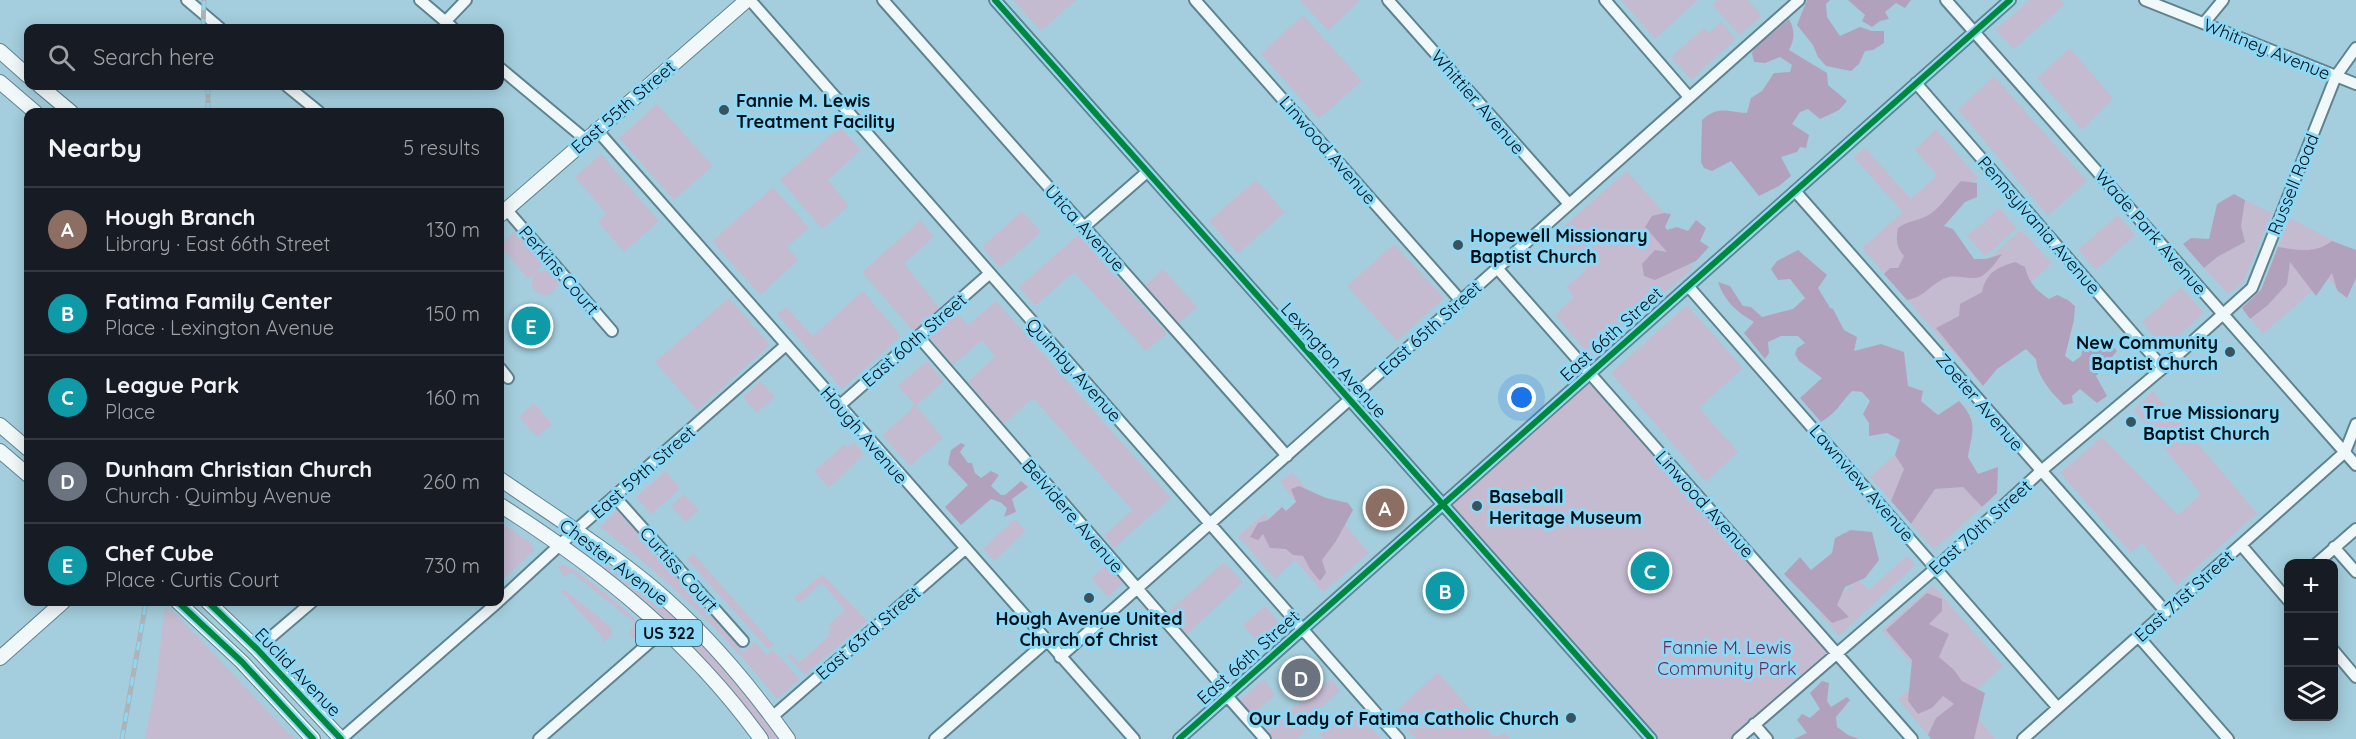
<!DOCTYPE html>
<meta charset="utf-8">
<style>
:root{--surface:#171b24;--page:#20242c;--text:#f1f3f6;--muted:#9ea1a6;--line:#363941;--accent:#9eabb2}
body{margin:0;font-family:Quicksand,sans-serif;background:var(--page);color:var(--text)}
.controls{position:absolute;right:18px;bottom:18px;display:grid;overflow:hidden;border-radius:12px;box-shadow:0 3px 15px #0003}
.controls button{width:54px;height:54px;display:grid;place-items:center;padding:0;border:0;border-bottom:2px solid var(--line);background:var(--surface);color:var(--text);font:30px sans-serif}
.you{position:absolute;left:1522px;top:398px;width:21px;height:21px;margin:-15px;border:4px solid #fff;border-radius:50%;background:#1a73e8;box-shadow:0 0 0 9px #1a73e833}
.badge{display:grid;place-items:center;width:39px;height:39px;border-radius:50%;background:var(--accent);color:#fff;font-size:20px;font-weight:700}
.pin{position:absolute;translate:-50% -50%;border:3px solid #fff;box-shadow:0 2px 6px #0006}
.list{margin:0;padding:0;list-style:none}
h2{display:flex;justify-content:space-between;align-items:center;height:78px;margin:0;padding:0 24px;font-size:26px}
h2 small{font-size:20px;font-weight:400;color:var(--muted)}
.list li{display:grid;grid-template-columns:39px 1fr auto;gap:18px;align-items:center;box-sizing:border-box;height:84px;padding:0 24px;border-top:2px solid var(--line)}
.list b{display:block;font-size:22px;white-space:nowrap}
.list p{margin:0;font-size:20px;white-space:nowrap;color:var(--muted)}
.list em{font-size:20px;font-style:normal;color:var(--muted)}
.icon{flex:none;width:33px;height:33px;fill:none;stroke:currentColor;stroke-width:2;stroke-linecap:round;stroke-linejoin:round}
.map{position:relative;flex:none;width:2356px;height:739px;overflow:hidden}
.search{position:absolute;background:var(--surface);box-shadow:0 3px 15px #0003;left:24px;top:24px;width:480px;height:66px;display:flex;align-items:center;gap:15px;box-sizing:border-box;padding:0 21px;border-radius:12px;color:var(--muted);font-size:22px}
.panel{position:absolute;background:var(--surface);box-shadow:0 3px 15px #0003;left:24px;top:108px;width:480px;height:498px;border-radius:12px}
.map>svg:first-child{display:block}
.green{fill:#c5bbd1}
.forest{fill:#b2a1bc}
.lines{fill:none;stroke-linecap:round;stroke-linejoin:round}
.minor-casing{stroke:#5f8490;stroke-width:14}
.major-casing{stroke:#5f8490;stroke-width:16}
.minor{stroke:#f1f8fa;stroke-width:10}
.major{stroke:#f1f8fa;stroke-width:14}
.rail-casing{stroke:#abb4b8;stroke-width:5}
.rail{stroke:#8cd8f5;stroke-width:3;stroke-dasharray:9;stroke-linecap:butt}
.cycleway-casing{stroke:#8cd8f5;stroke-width:10}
.cycleway{stroke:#00873e;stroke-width:6}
.poi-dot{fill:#39535e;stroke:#8cd8f5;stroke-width:2}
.labels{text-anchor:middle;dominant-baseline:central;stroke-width:6;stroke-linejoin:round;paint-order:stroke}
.shield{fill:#8cd8f5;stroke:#2a4d5b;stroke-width:1.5}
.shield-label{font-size:16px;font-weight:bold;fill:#001119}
.street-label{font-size:18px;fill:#001119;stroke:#8cd8f5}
.poi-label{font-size:18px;font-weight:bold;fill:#001119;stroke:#8cd8f5;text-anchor:start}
.park-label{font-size:18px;fill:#752558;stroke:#8cd8f5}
</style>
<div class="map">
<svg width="2356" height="739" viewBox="0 0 2356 739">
<rect width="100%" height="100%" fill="#a4cedd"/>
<path class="green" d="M1013 0H1076L1041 31Z
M1300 0H1360L1328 31Z
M1621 0H1698L1655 39Z
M1717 0H1748L1762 16 1740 35 1712 5Z
M2030 0H2060L2065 4 2014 49 1995 30Z
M1303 15 1362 81 1319 119 1261 54Z
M1721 22 1736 39 1691 80 1671 57 1704 28 1709 33Z
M2070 48 2113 98 2082 130 2037 78Z
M1994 76 2087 181 2048 216 1958 110Z
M657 104 713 166 674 200 619 138Z
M840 127 861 150 828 180 849 206 822 229 780 180Z
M1936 129 1978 178 1920 232 1975 272 2021 230 2052 263 1995 315 2023 346 1980 383 1862 248 1903 212 1854 158 1865 148 1911 199 1937 175 1915 150Z
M601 154 659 221 624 252 598 222 606 213 575 177Z
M1627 171 1664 213 1654 223 1693 268 1591 357 1555 315 1574 297 1566 287 1587 269 1556 233Z
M1256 180 1285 212 1238 254 1209 221Z
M773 187 809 228 787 247 798 260 760 295 712 241Z
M2245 200 2272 213 2243 283 2228 294 2204 268 2217 257 2245 242 2241 226Z
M1999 208 2017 228 2001 242 1983 222Z
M1022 211 1041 232 1000 268 982 247Z
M2118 215 2135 235 2096 270 2078 250Z
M2290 218 2356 253 2345 296 2327 278 2263 334 2242 308 2261 290Z
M921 220 934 237 904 264 940 309 914 332 862 272Z
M1983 223 2001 243 1985 256 1967 236Z
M516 229 545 263 536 272 547 270 557 278C560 296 539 302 531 285L534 274 528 279 500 246Z
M1078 235 1167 333 1146 351 1074 272 1035 306 1019 287Z
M1394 244 1444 298 1397 341 1347 286Z
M1163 269 1197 307 1178 324 1144 286Z
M2181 287 2204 313 2164 349 2142 322Z
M863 291 901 336 842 389 777 314 786 307 813 336Z
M729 298 770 345 697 410 655 362Z
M996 301 1171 498 1114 548 1104 536 1132 510 1033 398 1004 424 968 382 995 356 982 340 953 365 929 337 957 313 968 325Z
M1687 305 1743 368 1699 408 1738 452 1706 482 1611 373Z
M927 361 944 381 916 406 943 438 910 466 882 435 911 410 914 404 898 386Z
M1590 373 1837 653 1738 739H1651L1443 505Z
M760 381 775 397 757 413 743 397Z
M2153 391 2257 513 2177 585 2142 543 2131 553 2060 473 2102 437 2178 515 2201 494 2134 410Z
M534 403 552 424 537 437 519 417Z
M854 443 864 454 829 488 814 471 845 444 848 447Z
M1895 455 1904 469 1891 501 1870 477Z
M666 471 680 489 651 514 636 497Z
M1292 472 1322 506 1327 504 1369 553 1323 592 1295 560 1275 579 1238 536 1264 514 1269 519 1282 507 1286 511 1296 502 1280 482Z
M1963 487 1982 507 1934 550 1911 524 1935 489Z
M684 494 699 510 686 522 671 506Z
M617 510 743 652 755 642 767 655 773 650 800 679 777 699C723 632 668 579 600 527Z
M1015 519 1026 531 994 561 983 549Z
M500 522 531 543 534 551 500 582Z
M693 553 774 645 768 649 687 559Z
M1907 556 1915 565 1839 636 1820 614 1858 580 1869 590Z
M597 559C610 568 624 574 636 584 691 627 739 682 779 739H770C721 672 663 611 596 561Z
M1224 562 1243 582 1184 637 1164 616Z
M563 564C577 569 640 618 644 631L638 639 631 638 629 633 635 623 571 572 567 576H564L557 567Z
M1107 564 1123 583 1108 597 1091 578Z
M822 574 867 621 805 675 787 655 790 653 799 663 830 635 827 632 831 628 828 625 845 610 822 583 799 603 794 598Z
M1933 585 2003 666 1964 701 1995 739H1931L1898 699 1922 676 1882 630Z
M562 590H565L612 628V635L601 645 604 639 562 592 556 596Z
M1265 606 1282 626 1260 645 1243 625Z
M165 607 178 616 294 739H145L155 688Z
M1438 672 1493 736H1499L1504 733 1510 739H1416L1393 714Z
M1264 679 1275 695 1251 716 1239 701Z
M1332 679 1340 691 1311 716 1309 728 1296 739H1270L1264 732 1295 705 1297 706Z
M1352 705 1381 739H1323L1319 735Z"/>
<path class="forest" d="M1807 0H1830L1826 4 1827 17 1840 36 1860 27 1872 31H1884V43L1873 50 1865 51 1859 64 1851 71 1826 66 1818 57 1813 45 1797 25Z
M1848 0H1911L1905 8 1896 3 1885 12 1889 19 1880 21 1872 27 1862 21 1865 15Z
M1789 19C1795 31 1795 38 1789 50L1827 73 1828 85 1847 101 1839 110 1820 119 1808 109 1800 112 1792 124 1809 135 1806 148 1800 147 1797 152 1781 157 1791 176 1779 186 1759 196 1731 161 1712 171 1704 168 1701 162 1702 120C1719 105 1726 112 1747 113L1751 98 1762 91 1774 73 1790 72 1792 65 1780 57 1765 63 1754 62 1752 53 1757 42 1769 36Z
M1961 181 1977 183V197L1965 202 1944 226 1953 229 1974 259H1986L2002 254C1996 262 1990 271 1982 276 1973 281 1959 275 1949 277 1933 281 1924 298 1907 300L1884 274 1890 268H1898L1904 256C1896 247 1896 240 1898 228 1908 220 1920 221 1930 214 1942 206 1951 191 1961 181Z
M2234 194 2245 200 2241 226 2245 242 2217 257 2204 268 2183 244 2191 238 2209 239 2217 204Z
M1664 213 1671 214 1665 227 1667 230 1677 227 1688 231 1696 220 1706 228 1700 241 1709 247 1696 261 1655 280 1644 276 1642 264 1655 250 1667 252 1645 227 1652 216Z
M2332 241 2356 250V278L2347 298 2337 290 2332 273 2316 296 2290 262 2287 284 2268 305 2250 319 2242 308 2261 290 2278 247C2299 250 2315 254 2332 241Z
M1798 250 1827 275 1818 288 1830 308 1833 309 1844 330 1857 337 1854 351 1881 344 1904 352 1908 386 1923 391 1921 401 1938 415 1959 401C1979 422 1972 432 1968 457L1978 474 1998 467 1997 493 1982 507 1963 487 1935 489 1911 524 1891 501 1904 469 1895 455 1900 440 1887 433 1869 436V423L1863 414 1870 401 1862 392 1852 391C1839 404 1838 412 1821 422L1800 398 1822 378 1799 361 1795 354 1797 348 1805 343 1798 336H1781L1768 342 1769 353 1765 359 1744 333 1754 322C1737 312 1724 301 1718 282L1730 286 1743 306 1751 307 1762 317 1793 309 1805 298 1790 279 1778 280 1771 269 1777 261Z
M2015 262 2025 267C2029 283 2036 290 2049 299L2057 295 2068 300 2075 306 2074 320 2065 356 2073 362 2081 356 2085 340 2091 345 2110 343 2117 351 2096 376 2107 396 2097 403 2080 389 2072 396 2073 403 2064 405C2052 393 2037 377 2036 359L2026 349 1997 369 1983 386 1936 328 1959 316 1960 304 1982 292C1986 273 1997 267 2015 262Z
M961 443 965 445 960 452 968 463H972L975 473 981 478 991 471 999 475 991 486 1001 495H1005L1021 481 1028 487 1012 499 1016 512 1004 517 1007 508 1000 502 991 499 961 525 945 507 968 485 948 464 951 450Z
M1299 486 1326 498 1348 503 1353 510 1336 541 1322 560 1326 573 1320 581 1310 569 1303 556 1293 555 1286 549 1270 548 1263 534 1258 540 1250 537 1258 523 1268 520 1282 507 1286 511 1296 502 1291 489Z
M1851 530 1872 532 1879 560 1865 578 1845 587 1837 605 1849 617 1832 623 1784 574 1800 557 1811 570 1832 553 1835 538Z
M1927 593 1942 599V611L1929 624 1949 634 1939 657 1954 670 1962 681 1985 693 1974 739H1931L1928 735 1936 718 1954 704 1943 696 1932 708 1918 714 1908 701 1912 660 1886 630Z
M1822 681 1829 683 1827 701 1831 707 1847 697 1850 700 1836 717 1837 727 1848 735 1859 739H1794L1807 733 1797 720 1802 714 1810 718 1820 709 1810 693Z"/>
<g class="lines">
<g class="minor-casing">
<path id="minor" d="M187 0 220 28
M420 0 453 28
M750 0 1399 739
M883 0 1287 456
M995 0 1651 739
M1195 0 1461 301
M1388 0 1569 204
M1605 0 1689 97
M1946 0 2356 465
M2145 0 2356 84
M445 22 466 0
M2204 23 2223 0
M500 68 585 139
M1916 83 2163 368
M287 86 319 112
M596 129 1134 739
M1795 191 2166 612
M506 209 612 331
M1084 227 1147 172
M1497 268 1912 739
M1688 286 2058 708
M918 336 1229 694
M500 368 508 378
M839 406 989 274
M615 497 743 641
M2241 545 2288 600
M2334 547 2356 572
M2316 564 2356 529
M500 600 576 530 786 345
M2138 636 2228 739
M257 649 312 602
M2334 651 2356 677
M1060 657 1799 0
M1227 696 1265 739
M772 717 965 549
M1754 724 1767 739
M341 739 498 602
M539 739 665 629
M935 739 1047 641
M1179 739 2010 0
M1738 739 1936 568 2041 471 2163 368 2252 288 2336 76 2356 48
M2023 739 2345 452 2356 424"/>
</g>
<g class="major-casing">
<path id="major" d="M0 51 28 76
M0 82 35 112
M40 86 71 112
M500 215 747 0
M0 425 28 449
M0 451 28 475
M500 479C552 515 605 548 653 588 705 632 749 684 788 739
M500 505C601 569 690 641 761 739
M178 602 242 662 313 739
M208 602 257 649 341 739
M0 658 63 602"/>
</g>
<use href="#minor" class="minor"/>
<use href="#major" class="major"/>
<g class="rail-casing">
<path id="rail" d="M203 28 204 0
M208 112V86
M122 739 146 602"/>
</g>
<use href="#rail" class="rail"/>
<g class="cycleway-casing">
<path id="cycleway" d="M995 0 1651 739
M178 602 242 662 313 739
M208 602 257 649 341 739
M1179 739 2010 0"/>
</g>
<use href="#cycleway" class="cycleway"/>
</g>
<g class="poi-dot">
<circle cx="724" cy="110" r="6"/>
<circle cx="1458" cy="245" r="6"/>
<circle cx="2230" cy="352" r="6"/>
<circle cx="2131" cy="422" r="6"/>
<circle cx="1477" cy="506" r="6"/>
<circle cx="1089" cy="598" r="6"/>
<circle cx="1571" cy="718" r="6"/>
</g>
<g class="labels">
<rect class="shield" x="636" y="620" width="66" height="26" rx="4.5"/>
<g class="shield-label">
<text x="669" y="633">US 322</text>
</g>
<g class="street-label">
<text transform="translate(2267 49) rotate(22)">Whitney Avenue</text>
<text transform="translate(1478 102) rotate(49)">Whittier Avenue</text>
<text transform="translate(623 107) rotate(-41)">East 55th Street</text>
<text transform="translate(1328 150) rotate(49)">Linwood Avenue</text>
<text transform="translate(2293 184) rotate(-68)">Russell Road</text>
<text transform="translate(2039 225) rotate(49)">Pennsylvania Avenue</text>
<text transform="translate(1085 228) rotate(48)">Utica Avenue</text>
<text transform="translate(2151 232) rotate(49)">Wade Park Avenue</text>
<text transform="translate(559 270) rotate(49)">Perkins Court</text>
<text transform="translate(1430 328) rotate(-42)">East 65th Street</text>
<text transform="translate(1611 334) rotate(-42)">East 66th Street</text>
<text transform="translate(914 340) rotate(-41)">East 60th Street</text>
<text transform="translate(1334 360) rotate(48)">Lexington Avenue</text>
<text transform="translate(1074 370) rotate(48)">Quimby Avenue</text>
<text transform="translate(1980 402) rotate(49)">Zoeter Avenue</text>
<text transform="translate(864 435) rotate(49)">Hough Avenue</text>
<text transform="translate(643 472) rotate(-41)">East 59th Street</text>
<text transform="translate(1862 483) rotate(49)">Lawnview Avenue</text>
<text transform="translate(1705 504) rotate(48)">Linwood Avenue</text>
<text transform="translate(1073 516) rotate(49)">Belvidere Avenue</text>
<text transform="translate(1980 527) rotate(-42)">East 70th Street</text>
<text transform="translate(614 562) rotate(37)">Chester Avenue</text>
<text transform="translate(679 569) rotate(48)">Curtiss Court</text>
<text transform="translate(2184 596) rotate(-42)">East 71st Street</text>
<text transform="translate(868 633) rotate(-41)">East 63rd Street</text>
<text transform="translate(1248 657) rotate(-42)">East 66th Street</text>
<text transform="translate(298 672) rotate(46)">Euclid Avenue</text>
</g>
<g class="poi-label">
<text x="736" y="100">Fannie M. Lewis<tspan x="736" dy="21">Treatment Facility</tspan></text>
<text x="1470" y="235">Hopewell Missionary<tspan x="1470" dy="21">Baptist Church</tspan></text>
<text x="2218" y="342" text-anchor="end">New Community<tspan x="2218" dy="21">Baptist Church</tspan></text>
<text x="2143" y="412">True Missionary<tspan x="2143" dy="21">Baptist Church</tspan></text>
<text x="1489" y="496">Baseball<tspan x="1489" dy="21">Heritage Museum</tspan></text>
<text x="1089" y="618" text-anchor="middle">Hough Avenue United<tspan x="1089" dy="21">Church of Christ</tspan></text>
<text x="1559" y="718" text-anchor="end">Our Lady of Fatima Catholic Church</text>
</g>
<g class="park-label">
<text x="1727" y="647">Fannie M. Lewis<tspan x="1727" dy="21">Community Park</tspan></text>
</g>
</g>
</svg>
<div class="controls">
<button>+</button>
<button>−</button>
<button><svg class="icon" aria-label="layers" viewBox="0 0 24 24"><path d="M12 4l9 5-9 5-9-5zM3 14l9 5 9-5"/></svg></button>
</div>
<div class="you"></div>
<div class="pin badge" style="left:1385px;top:508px;background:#8d6e63">A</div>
<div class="pin badge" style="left:1445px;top:591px;background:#0f9aa8">B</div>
<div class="pin badge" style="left:1650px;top:571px;background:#0f9aa8">C</div>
<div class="pin badge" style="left:1301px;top:678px;background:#6b7280">D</div>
<div class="pin badge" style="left:531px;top:326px;background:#0f9aa8">E</div>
<div class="search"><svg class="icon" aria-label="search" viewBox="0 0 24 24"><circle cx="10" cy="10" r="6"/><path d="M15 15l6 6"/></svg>Search here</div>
<section class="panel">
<h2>Nearby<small>5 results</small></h2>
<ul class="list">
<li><span class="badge" style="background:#8d6e63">A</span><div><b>Hough Branch</b><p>Library · East 66th Street</p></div><em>130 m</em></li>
<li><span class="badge" style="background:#0f9aa8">B</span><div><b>Fatima Family Center</b><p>Place · Lexington Avenue</p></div><em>150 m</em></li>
<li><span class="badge" style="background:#0f9aa8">C</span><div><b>League Park</b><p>Place</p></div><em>160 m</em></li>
<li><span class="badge" style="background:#6b7280">D</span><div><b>Dunham Christian Church</b><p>Church · Quimby Avenue</p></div><em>260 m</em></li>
<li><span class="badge" style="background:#0f9aa8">E</span><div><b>Chef Cube</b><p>Place · Curtis Court</p></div><em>730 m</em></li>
</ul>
</section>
</div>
